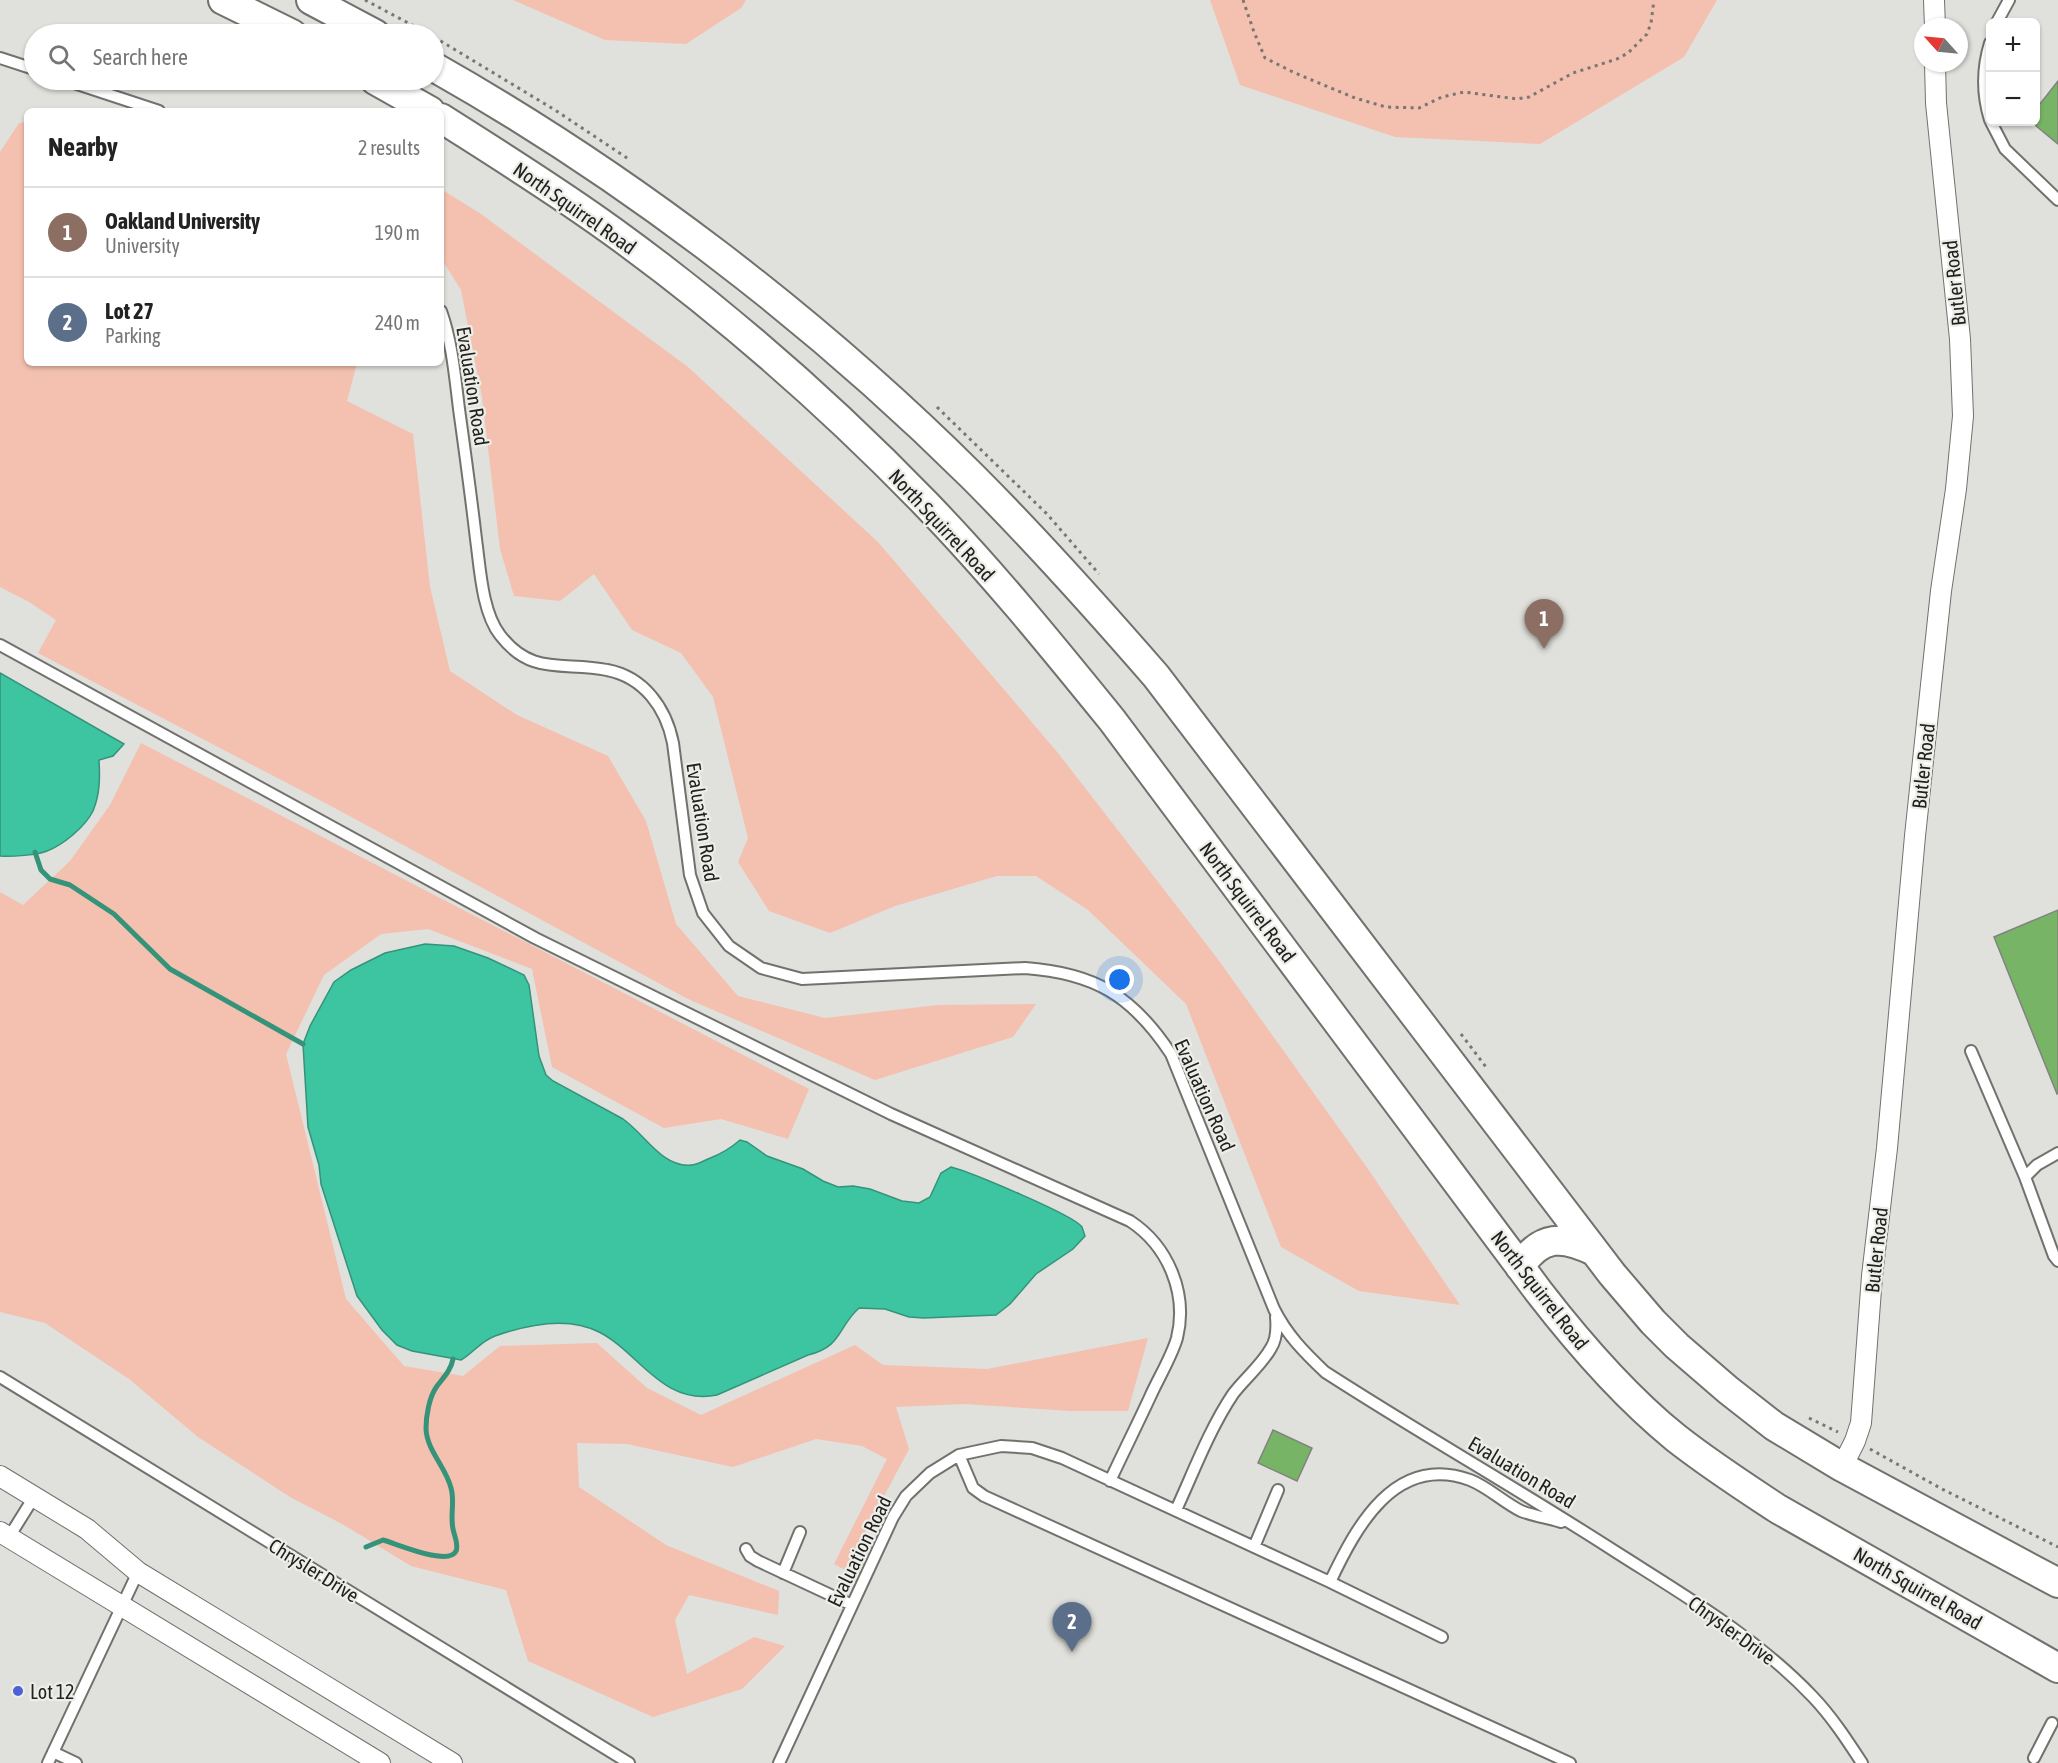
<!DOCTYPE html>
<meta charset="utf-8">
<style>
:root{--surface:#fff;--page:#f2f2f2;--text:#222;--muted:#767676;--line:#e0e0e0;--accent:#4a62d6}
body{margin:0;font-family:"Asap Condensed",sans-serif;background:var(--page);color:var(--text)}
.controls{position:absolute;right:18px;top:18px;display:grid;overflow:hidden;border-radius:9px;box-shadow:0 2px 4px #0004}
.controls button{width:54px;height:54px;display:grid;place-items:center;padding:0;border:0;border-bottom:2px solid var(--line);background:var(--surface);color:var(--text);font:30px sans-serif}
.compass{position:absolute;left:1914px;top:18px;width:54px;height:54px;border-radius:50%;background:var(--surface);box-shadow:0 2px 4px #0004;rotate:297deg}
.you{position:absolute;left:1120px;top:980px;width:21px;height:21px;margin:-15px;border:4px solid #fff;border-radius:50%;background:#1a73e8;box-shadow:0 0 0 9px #1a73e833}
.badge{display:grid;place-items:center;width:39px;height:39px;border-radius:50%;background:var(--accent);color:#fff;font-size:20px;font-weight:700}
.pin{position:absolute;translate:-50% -50px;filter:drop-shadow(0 2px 3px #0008)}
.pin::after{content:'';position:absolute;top:32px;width:21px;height:18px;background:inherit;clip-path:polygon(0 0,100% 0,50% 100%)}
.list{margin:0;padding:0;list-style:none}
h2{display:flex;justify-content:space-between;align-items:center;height:78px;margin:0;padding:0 24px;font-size:26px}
h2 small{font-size:20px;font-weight:400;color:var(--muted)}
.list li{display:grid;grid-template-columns:39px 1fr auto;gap:18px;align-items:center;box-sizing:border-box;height:90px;padding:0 24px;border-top:2px solid var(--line)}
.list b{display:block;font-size:22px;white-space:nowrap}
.list p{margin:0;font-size:20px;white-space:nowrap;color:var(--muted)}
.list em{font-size:20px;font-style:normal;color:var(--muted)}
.icon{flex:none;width:33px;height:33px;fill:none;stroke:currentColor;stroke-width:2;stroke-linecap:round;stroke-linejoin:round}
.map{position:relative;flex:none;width:2058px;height:1763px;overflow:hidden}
.search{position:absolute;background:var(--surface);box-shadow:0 2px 4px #0004;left:24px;top:24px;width:420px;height:66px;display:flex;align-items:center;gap:15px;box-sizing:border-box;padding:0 21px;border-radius:33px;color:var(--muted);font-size:22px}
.panel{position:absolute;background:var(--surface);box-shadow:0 2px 4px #0004;left:24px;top:108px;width:420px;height:258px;border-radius:9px}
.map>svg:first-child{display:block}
.green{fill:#f4c0af}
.water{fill:#3dc4a1;stroke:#35937a;stroke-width:1.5}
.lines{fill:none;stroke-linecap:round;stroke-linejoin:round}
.stream{stroke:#35937a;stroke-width:5}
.building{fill:#78b465;stroke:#818380;stroke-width:1.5}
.service-casing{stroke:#71716d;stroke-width:14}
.minor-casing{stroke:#71716d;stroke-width:22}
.secondary-casing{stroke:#71716d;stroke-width:32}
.path{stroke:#777774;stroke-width:3;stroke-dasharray:3 4.5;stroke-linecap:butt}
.service{stroke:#fff;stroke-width:10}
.minor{stroke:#fff;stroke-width:20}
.secondary{stroke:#fff;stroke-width:28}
.poi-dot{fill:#4a62d6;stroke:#edede9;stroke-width:2}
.labels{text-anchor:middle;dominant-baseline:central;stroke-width:4.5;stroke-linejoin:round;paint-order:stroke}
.street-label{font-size:20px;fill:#21211f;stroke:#edede9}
.poi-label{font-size:20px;fill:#21211f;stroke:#edede9;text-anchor:start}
</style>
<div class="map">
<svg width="2058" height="1763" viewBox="0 0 2058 1763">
<rect width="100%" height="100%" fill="#e0e0dc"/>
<path class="green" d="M513 0H746L741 8 686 44 605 40Z
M1210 0H1717L1684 57 1540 144 1395 137 1240 85Z
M27 122V363H357L347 401 413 434 430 587 450 671 517 715 608 756 646 821 676 924 738 996 825 1018 938 1005 1036 1004 1013 1037 875 1080 688 999 331 806 38 653 56 620 29 602 0 587V152L19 123Z
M441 189 481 214 688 367 878 542 1058 753 1217 958 1368 1169 1460 1305 1359 1291 1281 1247 1186 1004 1088 910 1036 876H997L895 906 830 933 769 911 738 862 748 838 713 697 681 653 632 630 594 574 560 601 514 596 500 549 482 397 461 290 441 258Z
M141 743 809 1089 788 1139 721 1119 664 1128 552 1067 532 969 428 929 381 934 324 975 286 1054 346 1299 404 1366 463 1376 500 1346 597 1343 647 1388 701 1415 855 1345 883 1365 987 1369 1148 1338 1128 1411H1071L964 1404 896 1407 909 1449 845 1570 834 1564 887 1459 862 1446 816 1439 733 1467 627 1444 577 1443 579 1487 666 1545 779 1591 778 1615 689 1595 675 1620 687 1674 754 1637 785 1646 742 1689 653 1717 528 1661 506 1590 411 1566 344 1525 290 1497 198 1437 129 1379 45 1323 0 1312V892L23 905 70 861 110 805Z"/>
<path class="water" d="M0 673 124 744 113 756 99 760C100 778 100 794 93 811 85 827 63 845 47 851 39 855 10 857 0 856Z
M425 944 454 946 488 958 524 975 529 985 539 1056 546 1075 553 1081 623 1119C644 1133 662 1168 691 1165 697 1165 703 1161 708 1159 721 1154 730 1149 740 1140L747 1142 767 1156 803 1169 823 1181 838 1187 853 1186 870 1189 902 1201 919 1203 930 1197 941 1173 951 1167C970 1172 1074 1215 1082 1227 1083 1230 1084 1233 1085 1236L1073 1249 1036 1274 1010 1304 996 1315 924 1318 909 1317 885 1309 859 1308C837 1328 842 1347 808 1355L717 1395C662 1406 639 1352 599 1332 568 1316 526 1325 495 1336 481 1341 473 1353 461 1360L412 1351 397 1345 382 1330 357 1296 321 1184 319 1165 308 1127 303 1044 310 1026 334 982 351 970 385 953Z"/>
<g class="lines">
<path class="stream" d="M35 852 41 870 50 879 70 885 114 914 170 969 303 1044
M366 1547 383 1540C395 1543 449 1567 456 1551 459 1544 454 1535 453 1529 450 1515 455 1501 451 1488 446 1467 427 1451 426 1429 426 1416 429 1397 437 1386 444 1377 451 1370 453 1359"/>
</g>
<path class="building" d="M2058 81V144L2036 126V109Z
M2058 910V1093L2057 1094 1994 937Z
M1273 1430 1312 1448 1297 1481 1258 1463Z"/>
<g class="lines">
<g class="service-casing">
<path id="service" d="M1997 22 2009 0
M1990 43C1982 69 1982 94 1990 120
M0 58 34 69
M65 80 159 111
M1991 122 2005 149 2058 200
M441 311C452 342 455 376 459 409 465 452 471 496 476 539 480 568 482 612 500 635 532 677 565 661 607 670 644 677 666 708 673 743L690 875 703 913 729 946 761 968 802 979 1025 968C1094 973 1132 995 1171 1054L1274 1309C1287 1335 1304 1352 1325 1372 1421 1434 1520 1490 1616 1552 1685 1596 1756 1637 1813 1697 1832 1717 1847 1740 1862 1763
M0 645 535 938 891 1114 1130 1221C1168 1246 1188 1293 1177 1338 1172 1356 1158 1379 1150 1397 1137 1425 1123 1453 1110 1481
M1971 1051 2025 1177
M2058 1153 2037 1165 2025 1177 2054 1256 2058 1261
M0 1377 629 1763
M959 1455 973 1488 984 1496 1570 1763
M1176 1510C1194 1471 1209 1430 1233 1394 1245 1378 1261 1366 1271 1348 1277 1339 1277 1328 1276 1317
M9 1537 34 1497
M1254 1547 1278 1490
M746 1549 750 1556 758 1561 852 1605
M783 1573 800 1532
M1330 1582C1356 1527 1395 1453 1470 1480 1488 1487 1503 1502 1521 1511 1534 1516 1548 1518 1561 1522
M53 1752 76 1763
M2034 1758 2052 1723
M48 1763 138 1572
M779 1763 893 1517 906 1496 930 1473 959 1455 1001 1446 1032 1448 1062 1458 1330 1582 1442 1637"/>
</g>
<g class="minor-casing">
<path id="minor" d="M1934 0 1935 27
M1842 1467 1855 1441 1861 1423 1872 1276 1887 1148 1915 836 1941 591 1956 489 1963 416 1960 339 1936 103 1935 63
M0 1476 87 1529 138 1572 452 1763
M0 1532 380 1763"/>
</g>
<g class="secondary-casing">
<path id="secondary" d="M223 0 292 34
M311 0 375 34
M434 67C627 176 814 319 972 476 1036 540 1096 607 1156 676L1612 1274 1653 1322 1677 1346 1728 1390 1774 1426 1842 1467 2058 1583
M375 80 430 111
M441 118C499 155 557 191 612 231 724 312 829 404 925 503 991 571 1052 646 1112 720L1539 1292C1580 1345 1624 1396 1676 1438 1709 1464 1743 1486 1778 1509L2058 1668
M1520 1267C1541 1234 1563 1236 1594 1251"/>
</g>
<path class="path" d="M365 0 429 34
M1243 0 1254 32 1265 58 1295 73 1355 98 1386 107 1419 108 1442 97 1464 92 1517 99 1529 97 1573 73 1617 59 1628 53 1647 34 1651 23 1654 0
M434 37 555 110 630 160
M937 407 1047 514 1099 574
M1461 1034 1486 1067
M1809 1418 1838 1432
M1870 1449 1942 1489 2058 1547"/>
<use href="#service" class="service"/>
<use href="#minor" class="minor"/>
<use href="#secondary" class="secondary"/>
</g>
<circle class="poi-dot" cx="18" cy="1691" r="6"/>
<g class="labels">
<g class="street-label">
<text transform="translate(575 208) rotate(35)">North Squirrel Road</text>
<text transform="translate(1954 283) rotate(-96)">Butler Road</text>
<text transform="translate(473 386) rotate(81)">Evaluation Road</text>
<text transform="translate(942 525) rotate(47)">North Squirrel Road</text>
<text transform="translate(1923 766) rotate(-84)">Butler Road</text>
<text transform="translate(703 822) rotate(81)">Evaluation Road</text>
<text transform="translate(1248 902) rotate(53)">North Squirrel Road</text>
<text transform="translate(1205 1095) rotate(66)">Evaluation Road</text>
<text transform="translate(1876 1250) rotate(-84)">Butler Road</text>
<text transform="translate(1540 1290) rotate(52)">North Squirrel Road</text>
<text transform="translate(1522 1472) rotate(31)">Evaluation Road</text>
<text transform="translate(859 1551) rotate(-64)">Evaluation Road</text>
<text transform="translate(314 1570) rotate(32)">Chrysler Drive</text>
<text transform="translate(1918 1588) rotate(30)">North Squirrel Road</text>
<text transform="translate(1732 1630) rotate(36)">Chrysler Drive</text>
</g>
<g class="poi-label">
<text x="30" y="1691">Lot 12</text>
</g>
</g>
</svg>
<div class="controls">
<button>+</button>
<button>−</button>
</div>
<svg class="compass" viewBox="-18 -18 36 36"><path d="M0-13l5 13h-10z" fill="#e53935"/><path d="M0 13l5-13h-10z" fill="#767676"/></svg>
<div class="you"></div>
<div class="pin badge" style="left:1544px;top:649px;background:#8d6e63">1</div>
<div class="pin badge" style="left:1072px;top:1652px;background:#5c6f8a">2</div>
<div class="search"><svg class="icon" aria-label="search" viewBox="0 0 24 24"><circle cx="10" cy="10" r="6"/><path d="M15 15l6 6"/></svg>Search here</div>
<section class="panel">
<h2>Nearby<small>2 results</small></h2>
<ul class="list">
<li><span class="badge" style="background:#8d6e63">1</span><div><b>Oakland University</b><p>University</p></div><em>190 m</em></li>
<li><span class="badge" style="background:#5c6f8a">2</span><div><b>Lot 27</b><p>Parking</p></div><em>240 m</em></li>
</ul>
</section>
</div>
